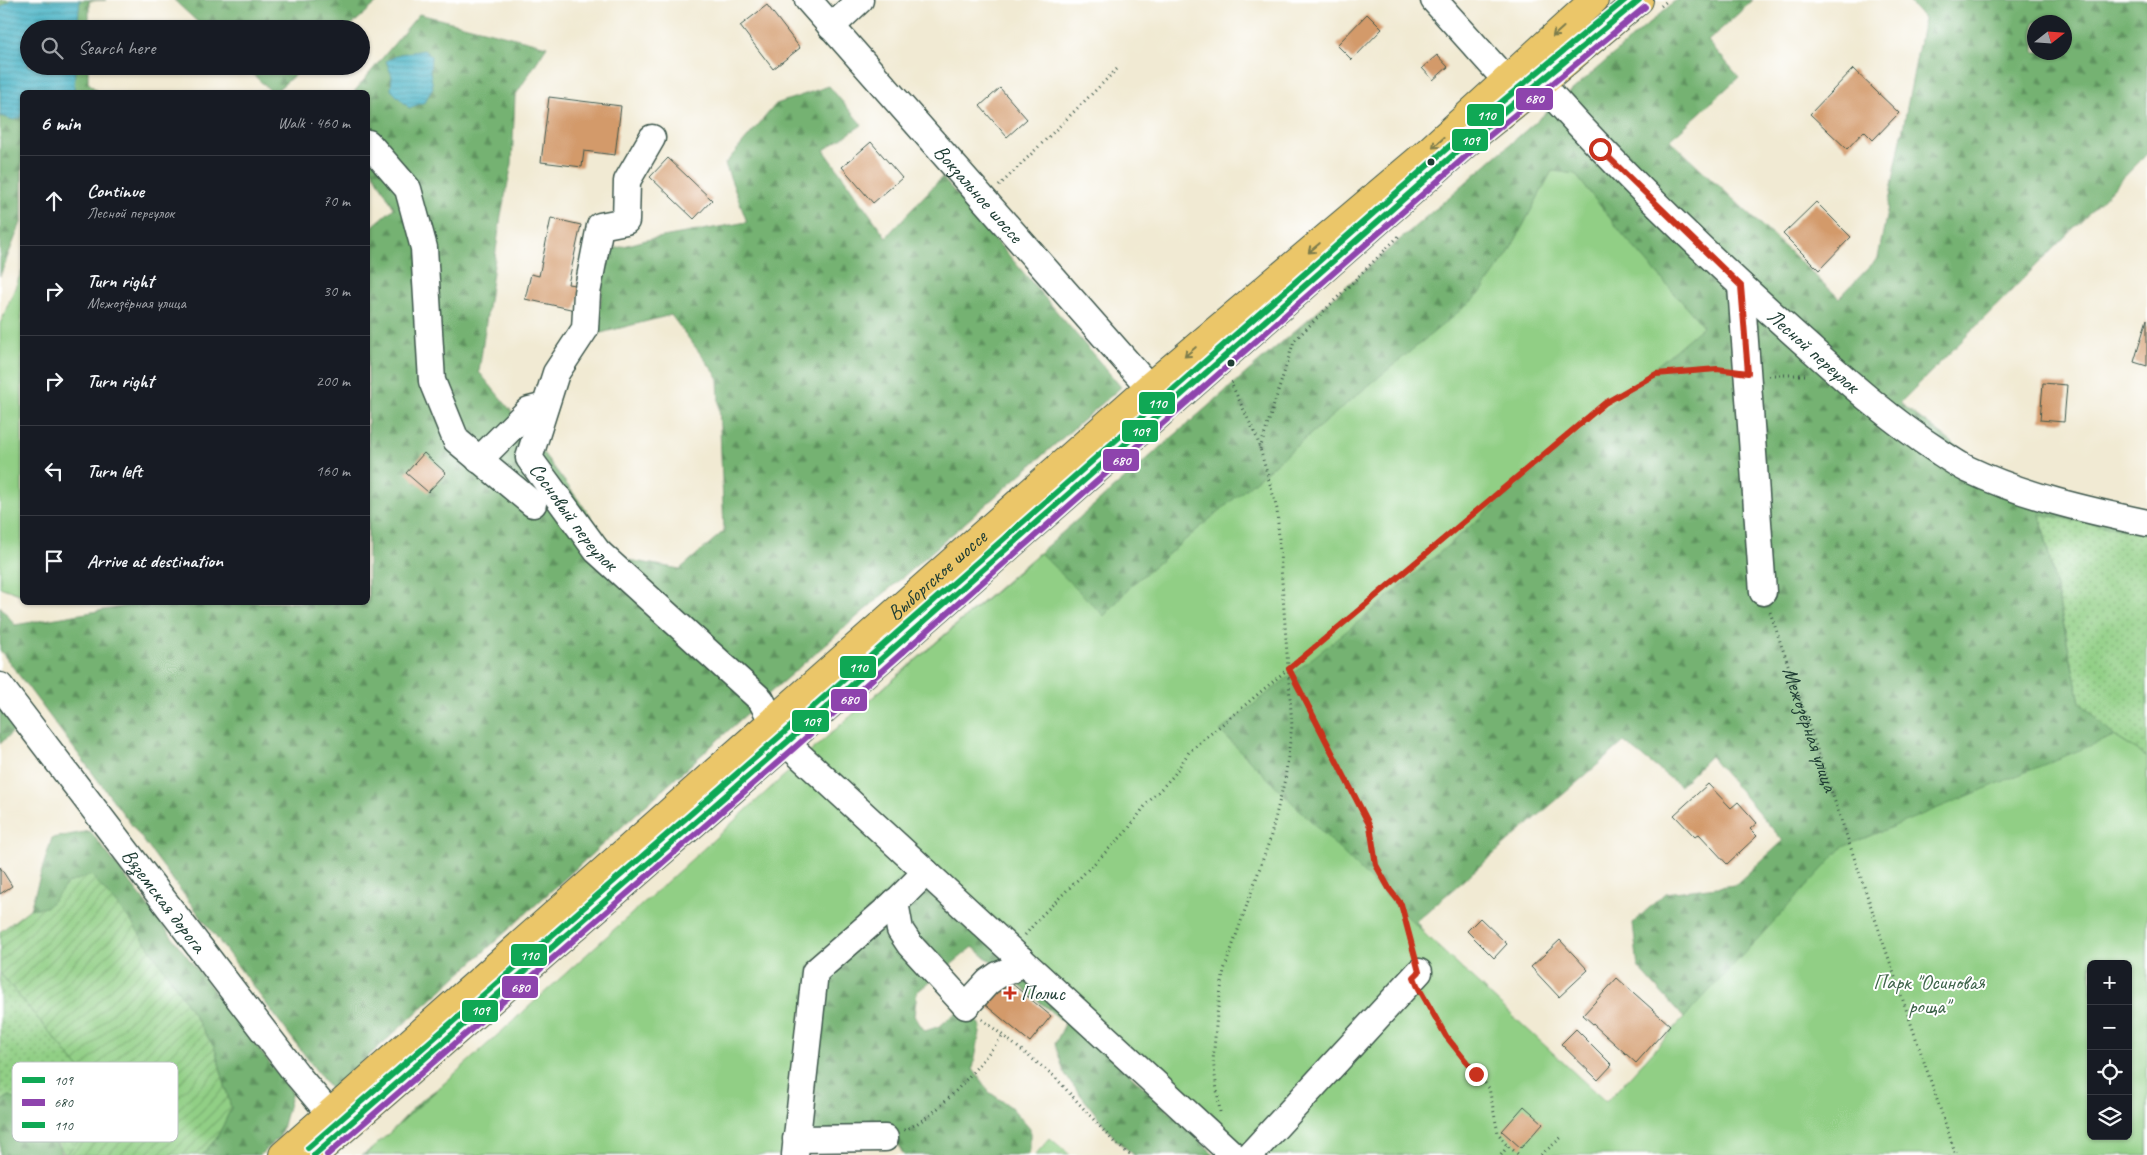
<!DOCTYPE html>
<meta charset="utf-8">
<style>
:root{--surface:#171b24;--page:#20242c;--text:#f1f3f6;--muted:#9ea1a6;--line:#363941}
body{margin:0;font-family:Caveat,sans-serif;background:var(--page);color:var(--text)}
.controls{position:absolute;right:15px;bottom:15px;display:grid;overflow:hidden;border-radius:8px;box-shadow:0 1px 4px #0004}
.controls button{width:45px;height:45px;display:grid;place-items:center;padding:0;border:0;border-bottom:1px solid var(--line);background:var(--surface);color:var(--text);font:25px sans-serif}
.compass{position:absolute;left:2027px;top:15px;width:45px;height:45px;border-radius:50%;background:var(--surface);box-shadow:0 1px 4px #0004;rotate:73deg}
.stop{position:absolute;width:15px;height:15px;margin:-11px;border:4px solid #c8321e;border-radius:50%;background:#fff}
.stop.end{background:#c8321e;border-color:#fff;box-shadow:0 1px 5px #0008}
.list{margin:0;padding:0;list-style:none}
h2{display:flex;justify-content:space-between;align-items:center;height:65px;margin:0;padding:0 20px;font-size:21px}
h2 small{font-size:16px;font-weight:400;color:var(--muted)}
.list li{display:grid;grid-template-columns:32px 1fr auto;gap:15px;align-items:center;box-sizing:border-box;height:90px;padding:0 20px;border-top:1px solid var(--line)}
.list b{display:block;font-size:19px;white-space:nowrap}
.list p{margin:0;font-size:16px;white-space:nowrap;color:var(--muted)}
.list em{font-size:16px;font-style:normal;color:var(--muted)}
.icon{flex:none;width:28px;height:28px;fill:none;stroke:currentColor;stroke-width:2;stroke-linecap:round;stroke-linejoin:round}
.map{position:relative;flex:none;width:2147px;height:1155px;overflow:hidden}
.search{position:absolute;background:var(--surface);box-shadow:0 1px 4px #0004;left:20px;top:20px;width:350px;height:55px;display:flex;align-items:center;gap:12px;box-sizing:border-box;padding:0 18px;border-radius:28px;color:var(--muted);font-size:19px}
.panel{position:absolute;background:var(--surface);box-shadow:0 1px 4px #0004;left:20px;top:90px;width:350px;height:515px;border-radius:8px}
.map>svg:first-child{display:block}
.grass{fill:url(#grass-dots);stroke:#58865c}
.forest{fill:url(#forest-firs);stroke:#4a7853;fill-rule:evenodd}
.park{fill:#91cf85;stroke:#58865c;fill-rule:evenodd}
.garden{fill:url(#garden-furrows);stroke:#58865c}
.water{fill:url(#water-rules);stroke:#34787d}
.building{fill:#d39a6b}
.lines{fill:none;stroke-linecap:round;stroke-linejoin:round}
.minor-casing{stroke:#3e574c;stroke-width:29}
.major-casing{stroke:#3e574c;stroke-width:30}
.path{stroke:#3e574c;stroke-width:3;stroke-dasharray:1 4;stroke-linecap:butt}
.minor{stroke:#fff;stroke-width:26}
.major{stroke:#ebc669;stroke-width:28}
.bus-1-casing{stroke:#fff;stroke-width:10}
.bus-2-casing{stroke:#fff;stroke-width:10}
.bus-3-casing{stroke:#fff;stroke-width:10}
.bus-1{stroke:#10a855;stroke-width:6}
.bus-2{stroke:#8e44ad;stroke-width:6}
.bus-3{stroke:#10a855;stroke-width:6}
.oneway{stroke:#7b7b4c}
.route{stroke:#c8321e;stroke-width:6}
.bus-dot{fill:#1f3d34;stroke:#fff;stroke-width:2}
.poi-dot{fill:#c8321e;stroke:#fff;stroke-width:2}
.labels{text-anchor:middle;dominant-baseline:central;stroke-width:4;stroke-linejoin:round;paint-order:stroke}
.street-label{font-size:21px;fill:#1f3d34;stroke:#fff}
.park-label{font-size:21px;fill:#3c6248;stroke:#fff}
.poi-label{font-size:21px;fill:#1f3d34;stroke:#fff;text-anchor:start}
.key{fill:#fff;stroke:#bcc5c2;stroke-width:1}
.key-label{font-size:14px;fill:#1f3d34}
.line-badge{stroke:#fff;stroke-width:2}
.badge-label{font-size:14px;text-anchor:middle;font-weight:bold;fill:#fff}
</style>
<div class="map">
<svg width="2147" height="1155" viewBox="0 0 2147 1155">
<defs>
<pattern id="grass-dots" width="8" height="8" patternUnits="userSpaceOnUse" patternTransform="scale(1.25)"><rect width="8" height="8" fill="#91cf85"/><path d="M2 2h.1M6 6h.1" fill="none" stroke="#76a96e" stroke-width="1.8" stroke-linecap="round"/></pattern>
<pattern id="forest-firs" width="22" height="20" patternUnits="userSpaceOnUse" patternTransform="scale(1.25)"><rect width="22" height="20" fill="#74b272"/><path d="M5 1l3.5 6h-7zM16 11l3.5 6h-7z" fill="#5f925e"/></pattern>
<pattern id="garden-furrows" width="10" height="10" patternUnits="userSpaceOnUse" patternTransform="scale(1.25)"><rect width="10" height="10" fill="#91cf85"/><path d="M-1 1l2-2M0 10L10 0M9 11l2-2" fill="none" stroke="#76a96e"/></pattern>
<pattern id="water-rules" width="6" height="5" patternUnits="userSpaceOnUse" patternTransform="scale(1.25)"><rect width="6" height="5" fill="#49b4c6"/><path d="M0 2.5h6" fill="none" stroke="#3c94a2"/></pattern>
</defs>
<rect width="100%" height="100%" fill="#fff"/>
<filter id="ink" filterUnits="userSpaceOnUse"><feTurbulence type="fractalNoise" baseFrequency=".02" numOctaves="2"/><feDisplacementMap in="SourceGraphic" scale="10" xChannelSelector="R" yChannelSelector="G"/><feConvolveMatrix kernelMatrix="1 2 1 2 8 2 1 2 1" color-interpolation-filters="sRGB"/></filter>
<filter id="wash" filterUnits="userSpaceOnUse"><feTurbulence type="fractalNoise" baseFrequency=".0096" numOctaves="4" result="noise"/><feDisplacementMap in="SourceGraphic" scale="20" xChannelSelector="R" yChannelSelector="G"/><feGaussianBlur stdDeviation="1.12" result="paint"/><feColorMatrix in="noise" values="0 0 0 0 0 0 0 0 0 0 0 0 0 0 0 0 0 1.4 0 .05"/><feComposite in="paint" operator="in"/></filter>
<g filter="url(#wash)">
<rect width="100%" height="100%" fill="#f1ead3"/>
<path class="grass" d="M2040 513 2147 534V757L2114 736 2080 702Z
M0 973 111 1106 65 1155 37 1111 10 1096 0 1102Z"/>
<path class="forest" d="M0 0H106L89 1V29H29V66H88V82L98 92H22V220L0 276Z
M174 0H380L347 29H205Z
M1676 0H1753L1708 41 1739 77 1670 140 1839 298 1878 258 1924 19 1908 0H2147V154L1900 403 1971 457 2033 482 2147 509V534L2040 514 2080 702 2114 736 2147 757V1155L1609 1107 1686 1020 1638 967 1633 923 1665 893 1735 885 1783 841 1710 756 1680 786 1624 742 1416 921 1429 941 828 736ZM2034 22H2064V52H2034ZM1552 171 1575 174 1624 236 1703 326 1638 381 1080 643 1133 584 1351 400 1480 295 1508 254ZM2091 964H2128V1136H2091Z
M419 14 547 46 515 96 512 164 501 215 479 372 513 413 623 559 680 569 724 531 718 377 671 315 597 334 606 251 646 240 747 222 725 164 776 104 829 86 862 125 824 150 886 237 942 177 1121 387 772 691 331 1090 0 650V606L15 625 146 603 368 602V230L394 208 368 163V92H354Z
M244 66H305L275 92H272Z
M0 703 18 727 0 744Z
M814 782 1072 1015 1060 1019 973 947 917 992 914 1016 925 1031 940 1026 960 1009 971 1013 981 1027 973 1069 989 1092 1011 1107 1030 1129V1150L1027 1155H904L888 1129 631 1155H362L379 1145 420 1101 461 1072 492 1054 517 1017 532 1010Z
M90 831 292 1092 280 1136 260 1155H202L218 1136 231 1108 215 1049 176 987 130 920 68 883 47 908 30 909 52 838Z
M1072 1019 1215 1155H1134L1117 1141 1065 1075 1055 1044 1065 1024Z
M10 1096 37 1111 63 1155H0V1102Z"/>
<path class="park" d="M1552 171 1575 174 1624 236 1703 326 1368 614 1220 731 1434 943 1606 1102 1843 847 2114 736 2147 757V1155H1228L922 858 809 966 788 1155H365L828 736 1040 553 1104 616 1133 584 1351 400 1479 295 1508 254ZM2091 964H2128V1136H2091Z
M22 271V595L0 587V324Z
M1050 1138 1070 1155H1035Z"/>
<path class="garden" d="M91 875 130 920 176 987 215 1049 231 1108 218 1136 202 1155H65L111 1106 0 973V932L30 909 47 907 68 883Z"/>
<path class="water" d="M11 0H80L77 29H29V66H75L74 92H22V117L14 120 0 116V8Z
M424 50 431 56 430 71 433 87 425 102 409 108 391 90 392 76 386 61 400 54Z"/>
<g id="blocks">
<path class="building" d="M767 5 800 48 773 69 740 26Z
M1367 14 1382 29 1352 60 1337 45Z
M1437 55 1448 67 1433 80 1422 68Z
M1853 69 1899 113 1873 140 1864 131 1847 149 1810 114Z
M1000 88 1027 119 1007 137 980 106Z
M549 97 621 106 615 155 584 151 582 167 541 162Z
M871 142 902 178 873 203 842 167Z
M668 158 712 200 694 219 650 177Z
M1816 202 1851 237 1819 270 1783 234Z
M551 218 581 225 568 284 581 286 575 310 525 299 531 274 539 276Z
M2147 319V366L2134 362Z
M2043 383 2067 385 2064 422 2040 420Z
M424 453 446 473 428 492 406 473Z
M1708 784 1731 808 1738 802 1757 823 1750 829 1757 836 1727 864 1699 834 1695 837 1674 815Z
M0 867 12 886 0 894Z
M1480 918 1507 944 1494 958 1467 931Z
M1560 940 1588 970 1559 997 1531 967Z
M1005 978 1051 1016 1030 1042 983 1003Z
M1617 978 1670 1025 1636 1063 1583 1015Z
M1576 1029 1612 1065 1598 1080 1561 1044Z
M1524 1106 1543 1123 1521 1148 1502 1131Z"/>
</g>
</g>
<g filter="url(#ink)">
<use href="#blocks" fill-opacity="0" stroke="#3e574c" stroke-width="1"/>
<g class="lines">
<g class="minor-casing">
<g id="minor">
<path id="s2" d="M808 0 1149 387"/>
<path d="M1434 0 1505 79"/>
<path d="M831 27 860 0"/>
<path id="s3" d="M1541 83C1624 177 1716 264 1809 347 1850 384 1892 421 1938 451 1947 457 1957 464 1967 469 2024 496 2086 510 2147 523"/>
<path id="s4" d="M652 138 627 181 626 221 600 226 587 293 585 329 556 373 529 458 597 551 761 700 772 721"/>
<path d="M368 143 408 189 424 248 432 381 456 440 533 504"/>
<path d="M1741 286 1763 592"/>
<path d="M479 460 529 410 545 406"/>
<path id="s5" d="M0 686 298 1076 330 1114"/>
<path d="M786 743 1233 1155"/>
<path d="M895 902 900 930 910 945 966 1006 988 982 998 975 1011 970 1021 959"/>
<path d="M796 1139 885 1138"/>
<path d="M795 1155 815 972 900 898 926 872"/>
<path d="M1250 1155 1419 972"/>
</g>
</g>
<g class="major-casing">
<g id="major">
<path id="s6" d="M283 1155 1149 387 1424 155 1594 0"/>
<path d="M314 1155 786 743 1476 135 1541 83 1639 0"/>
</g>
</g>
<g class="path">
<path d="M1661 6 1668 0"/>
<path d="M999 186 1119 67"/>
<path d="M1769 375H1806"/>
<path d="M1260 449 1294 341 1400 235"/>
<path id="s1" d="M1770 612 1956 1155"/>
<path d="M1291 672 1370 826 1376 865 1390 890 1401 904 1413 952"/>
<path d="M1025 935 1041 916 1126 832 1145 806 1174 775 1189 752 1605 403 1656 374 1717 369 1726 370"/>
<path d="M1424 998 1446 1036 1489 1088 1498 1133 1506 1144 1519 1155"/>
<path d="M982 1019 1054 1076 1114 1142 1130 1155"/>
<path d="M1220 1112 1213 1061 1217 1014 1224 970 1270 839 1285 779 1292 726 1277 509 1257 438 1231 383 1233 382"/>
<path d="M904 1130C943 1114 975 1068 1003 1036"/>
<path d="M1501 1155 1508 1146"/>
<path d="M1541 1155 1563 1136"/>
</g>
<use href="#minor" class="minor"/>
<use href="#major" class="major"/>
<g class="bus-1-casing">
<path id="bus-1" d="M314 1155 786 743 1476 135 1639 0"/>
</g>
<g class="bus-2-casing">
<path id="bus-2" d="M327 1155 792 750 1482 142 1645 7"/>
</g>
<g class="bus-3-casing">
<path id="bus-3" d="M308 1148 780 736 1470 128 1625 0"/>
</g>
<use href="#bus-1" class="bus-1"/>
<use href="#bus-2" class="bus-2"/>
<use href="#bus-3" class="bus-3"/>
</g>
<defs><path id="oneway-shaft" d="M-6 0H5M1.5-3L5.5 0L1.5 3" fill="none" stroke-width="1.6" stroke-linecap="round" stroke-linejoin="round" transform="scale(1.25)"/></defs>
<g class="oneway">
<use href="#oneway-shaft" transform="translate(1558 32) rotate(138)"/>
<use href="#oneway-shaft" transform="translate(1438 143) rotate(138)"/>
<use href="#oneway-shaft" transform="translate(1314 248) rotate(140)"/>
<use href="#oneway-shaft" transform="translate(1190 352) rotate(140)"/>
</g>
</g>
<g class="lines" filter="url(#ink)">
<path class="route" d="M1476 1074 1446 1036 1417 985 1414 977 1419 972 1401 904 1390 890 1376 865 1370 826 1289 669 1605 403 1656 374 1717 369 1748 373 1741 286 1600 149"/>
</g>
<g class="bus-dot">
<circle cx="1431" cy="162" r="4.5"/>
<circle cx="1231" cy="363" r="4.5"/>
</g>
<path class="poi-dot" d="M1007.5 985.5h5v5h5v5h-5v5h-5v-5h-5v-5h5z"/>
<g class="labels">
<g class="street-label">
<text stroke="none"><textPath href="#s2" startOffset="258">Вокзальное шоссе</textPath></text>
<text stroke="none"><textPath href="#s3" startOffset="382">Лесной переулок</textPath></text>
<text stroke="none"><textPath href="#s4" startOffset="436">Сосновый переулок</textPath></text>
<text stroke="none"><textPath href="#s6" startOffset="874">Выборгское шоссе</textPath></text>
<text stroke="none"><textPath href="#s1" startOffset="124">Межозёрная улица</textPath></text>
<text stroke="none"><textPath href="#s5" startOffset="270">Вяземская дорога</textPath></text>
</g>
<g class="park-label">
<text x="1929" y="982">Парк "Осиновая<tspan x="1929" dy="24">роща"</tspan></text>
</g>
<g class="poi-label">
<text x="1021" y="993">Полис</text>
</g>
</g>
<rect x="12" y="1062" width="166" height="80" rx="8" class="key"/>
<rect x="22" y="1077" width="23" height="6" fill="#10a855"/>
<rect x="22" y="1099" width="23" height="7" fill="#8e44ad"/>
<rect x="22" y="1122" width="23" height="6" fill="#10a855"/>
<g class="key-label">
<text x="54" y="1085">109</text>
<text x="54" y="1107">680</text>
<text x="54" y="1130">110</text>
</g>
<g class="line-badge">
<rect x="1515" y="87" width="39" height="24" rx="5" fill="#8e44ad"/>
<rect x="1466" y="103" width="39" height="24" rx="5" fill="#10a855"/>
<rect x="1451" y="128" width="38" height="24" rx="5" fill="#10a855"/>
<rect x="1138" y="391" width="38" height="24" rx="5" fill="#10a855"/>
<rect x="1121" y="419" width="38" height="24" rx="5" fill="#10a855"/>
<rect x="1102" y="448" width="38" height="24" rx="5" fill="#8e44ad"/>
<rect x="839" y="655" width="38" height="24" rx="5" fill="#10a855"/>
<rect x="830" y="688" width="38" height="24" rx="5" fill="#8e44ad"/>
<rect x="791" y="709" width="39" height="24" rx="5" fill="#10a855"/>
<rect x="510" y="943" width="38" height="24" rx="5" fill="#10a855"/>
<rect x="501" y="975" width="38" height="24" rx="5" fill="#8e44ad"/>
<rect x="461" y="999" width="38" height="24" rx="5" fill="#10a855"/>
</g>
<g class="badge-label">
<text x="1534" y="103">680</text>
<text x="1486" y="120">110</text>
<text x="1470" y="145">109</text>
<text x="1157" y="408">110</text>
<text x="1140" y="436">109</text>
<text x="1121" y="465">680</text>
<text x="858" y="672">110</text>
<text x="849" y="704">680</text>
<text x="811" y="726">109</text>
<text x="529" y="960">110</text>
<text x="520" y="992">680</text>
<text x="480" y="1015">109</text>
</g>
</svg>
<div class="controls">
<button>+</button>
<button>−</button>
<button><svg class="icon" aria-label="locate" viewBox="0 0 24 24"><circle cx="12" cy="12" r="6"/><path d="M12 2v4M12 18v4M2 12h4M18 12h4"/></svg></button>
<button><svg class="icon" aria-label="layers" viewBox="0 0 24 24"><path d="M12 4l9 5-9 5-9-5zM3 14l9 5 9-5"/></svg></button>
</div>
<svg class="compass" viewBox="-18 -18 36 36"><path d="M0-13l5 13h-10z" fill="#e53935"/><path d="M0 13l5-13h-10z" fill="#9ea1a6"/></svg>
<div class="stop" style="left:1600px;top:149px"></div>
<div class="stop end" style="left:1476px;top:1074px"></div>
<div class="search"><svg class="icon" aria-label="search" viewBox="0 0 24 24"><circle cx="10" cy="10" r="6"/><path d="M15 15l6 6"/></svg>Search here</div>
<section class="panel">
<h2>6 min<small>Walk · 460 m</small></h2>
<ul class="list">
<li><svg class="icon" aria-label="ahead" viewBox="0 0 24 24"><path d="M12 20V5M6 11l6-6 6 6"/></svg><div><b>Continue</b><p>Лесной переулок</p></div><em>70 m</em></li>
<li><svg class="icon" aria-label="right" viewBox="0 0 24 24"><path d="M7 20v-9h11M14 6l5 5-5 5"/></svg><div><b>Turn right</b><p>Межозёрная улица</p></div><em>30 m</em></li>
<li><svg class="icon" aria-label="right" viewBox="0 0 24 24"><path d="M7 20v-9h11M14 6l5 5-5 5"/></svg><div><b>Turn right</b></div><em>200 m</em></li>
<li><svg class="icon" aria-label="left" viewBox="0 0 24 24"><path d="M17 20v-9H6M10 6l-5 5 5 5"/></svg><div><b>Turn left</b></div><em>160 m</em></li>
<li><svg class="icon" aria-label="arrive" viewBox="0 0 24 24"><path d="M6 21V4h12l-3 4 3 4H6"/></svg><div><b>Arrive at destination</b></div></li>
</ul>
</section>
</div>
